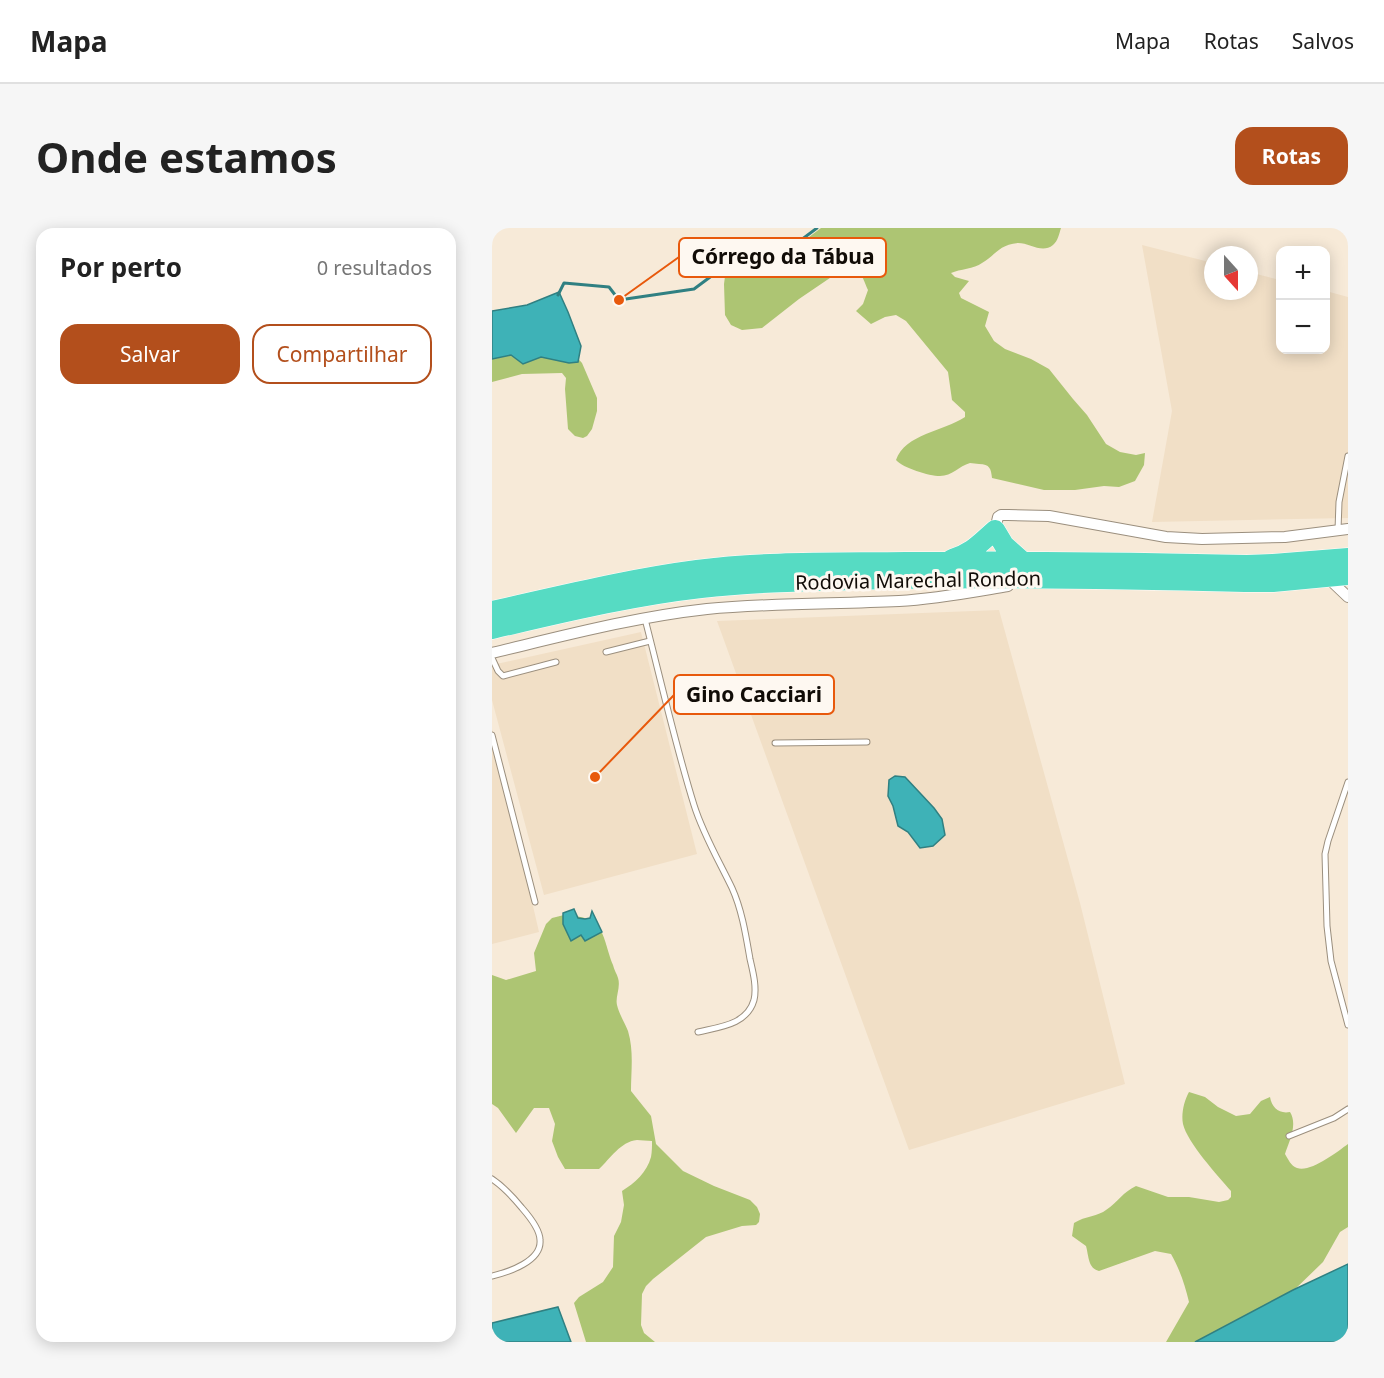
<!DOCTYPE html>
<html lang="pt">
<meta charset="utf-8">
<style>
:root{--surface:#fff;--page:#f6f6f6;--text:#222;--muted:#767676;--line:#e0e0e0;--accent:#b34f1c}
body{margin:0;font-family:"Noto Sans",sans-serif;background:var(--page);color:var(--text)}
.controls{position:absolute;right:18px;top:18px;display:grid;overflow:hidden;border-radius:12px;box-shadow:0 3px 15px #0003}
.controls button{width:54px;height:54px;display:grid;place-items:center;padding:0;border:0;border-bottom:2px solid var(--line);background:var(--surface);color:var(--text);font:30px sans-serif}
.compass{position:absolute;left:712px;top:18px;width:54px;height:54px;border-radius:50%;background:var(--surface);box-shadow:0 3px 15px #0003;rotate:159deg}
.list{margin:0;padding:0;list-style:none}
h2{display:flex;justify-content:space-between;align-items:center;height:78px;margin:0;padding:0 24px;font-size:26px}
h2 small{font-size:20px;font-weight:400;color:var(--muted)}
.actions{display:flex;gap:12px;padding:18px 24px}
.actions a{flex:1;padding:14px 0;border:2px solid var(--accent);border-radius:18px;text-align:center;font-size:21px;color:var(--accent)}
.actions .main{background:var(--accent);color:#fff}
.map{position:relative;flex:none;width:856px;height:1114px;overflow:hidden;border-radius:18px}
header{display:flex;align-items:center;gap:36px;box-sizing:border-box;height:84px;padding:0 30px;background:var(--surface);border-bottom:2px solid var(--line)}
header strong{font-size:28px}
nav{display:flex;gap:33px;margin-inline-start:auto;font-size:21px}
.intro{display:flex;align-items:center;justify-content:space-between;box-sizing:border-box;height:144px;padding:0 36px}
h1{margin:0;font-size:42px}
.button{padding:15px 27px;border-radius:18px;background:var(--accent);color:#fff;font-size:21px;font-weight:700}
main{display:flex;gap:36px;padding:0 36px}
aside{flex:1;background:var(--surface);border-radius:18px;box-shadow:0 3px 15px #0003}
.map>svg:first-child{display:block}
.built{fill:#f1dfc6}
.green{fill:#adc573}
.water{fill:#3eb2b7;stroke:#308082;stroke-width:1.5}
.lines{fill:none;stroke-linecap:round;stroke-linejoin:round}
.stream{stroke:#308082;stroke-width:3}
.lane-casing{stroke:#9b8f7e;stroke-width:7}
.street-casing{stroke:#9b8f7e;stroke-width:12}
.highway-casing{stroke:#fff;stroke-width:21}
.lane{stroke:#fff;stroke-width:5}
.street{stroke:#fff;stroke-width:10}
.highway{stroke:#56dbc3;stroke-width:20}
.labels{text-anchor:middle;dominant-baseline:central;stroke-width:6;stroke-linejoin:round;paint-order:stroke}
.street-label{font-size:20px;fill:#110c07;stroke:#fef8f1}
.leader{fill:none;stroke:#e8590c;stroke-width:2}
.callout-dot{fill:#e8590c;stroke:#fef8f1;stroke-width:2}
.callout{fill:#fef8f1;stroke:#e8590c;stroke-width:2}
.callout-label{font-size:21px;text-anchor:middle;font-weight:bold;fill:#110c07}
</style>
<header>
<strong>Mapa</strong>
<nav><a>Mapa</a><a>Rotas</a><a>Salvos</a></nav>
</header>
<div class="intro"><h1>Onde estamos</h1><a class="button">Rotas</a></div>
<main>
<aside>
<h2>Por perto<small>0 resultados</small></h2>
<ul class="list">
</ul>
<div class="actions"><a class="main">Salvar</a><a>Compartilhar</a></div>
</aside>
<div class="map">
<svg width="856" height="1114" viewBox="0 0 856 1114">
<rect width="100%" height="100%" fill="#f7ead8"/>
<path class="built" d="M650 17 721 35V63H757V44L788 52V122H834V63L856 69V290L660 294 680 183Z
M507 382 588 675 633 856 417 922 225 393Z
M149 404 205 626 52 667 0 472V437Z
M0 501 47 704 0 716Z"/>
<path class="green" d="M329 0H569C567 6 566 13 561 17 550 26 538 15 526 15 506 17 504 27 490 35 482 41 468 41 459 45L463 49 477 53 467 65 469 70 497 84 493 98 502 113 513 121 539 131 557 141 581 171 595 187 614 216 628 224 644 227 653 225 652 237 643 253 627 259 612 258 583 262H552L500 250C499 241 498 236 487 236 484 236 481 235 478 235 467 238 460 248 448 248 437 248 411 240 404 232 413 206 452 203 473 189V184L460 172 456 144 414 93 404 87 393 89 379 96 364 83 371 76 376 62C372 53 368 38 357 37L307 71 270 100 250 102 239 97 233 87 232 56 234 41 242 37 284 28 298 17 313 12Z
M0 112 79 123 90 135 105 170V183L100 201 95 208 91 210 83 208 76 201 73 161 74 150 70 145 30 146 0 154Z
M72 687C114 689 109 705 121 737 122 742 125 746 126 750 129 759 123 769 125 777 127 786 133 795 136 803 142 823 139 843 139 863L159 888 164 916 191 943 222 958 258 972 265 979 268 986 267 994 264 997 250 998 214 1009 161 1051 154 1058 150 1066 149 1097 152 1105 163 1114H94L82 1075 87 1069 111 1054 121 1039 122 1008 129 994 132 977 130 963C143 955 155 944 159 929 160 924 160 918 160 913 155 913 149 912 145 912 128 914 119 930 107 941H73L66 929 60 913 63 896 57 880H42L24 905 6 880 0 876V747L14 752 44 743 42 725 54 696 60 690Z
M697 864 713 869 726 879 744 888 758 886 769 873 778 869C780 880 787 886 798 884 806 897 797 913 793 926 796 931 799 938 805 940 818 945 845 924 856 916V999L848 1004 831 1034 797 1067 722 1114H674L697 1074C693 1057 688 1042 679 1026L663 1023 607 1043C596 1040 597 1029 594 1018L580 1008 582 995C593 988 607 988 614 982 626 974 631 964 644 958L676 969H697L727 974 736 972 739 969V963C726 948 695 914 691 896 689 886 692 873 697 864Z"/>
<path class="water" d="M67 64 76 84 89 118 86 134 77 135 49 129 31 136 19 127 0 131V83L35 77Z
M403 548 413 549 442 580 450 591 453 607 441 618 428 620 416 604 406 598 401 578 396 568 397 552Z
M82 681 86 690 93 691 98 690 100 683 110 704 93 713 89 707 79 713 71 696V685Z
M856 1036V1114H703L801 1062Z
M66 1079 79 1114H0V1095Z"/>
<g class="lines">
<path class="stream" d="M66 67 72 55 117 59 127 72 202 61 237 35 277 36 325 0"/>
<g class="lane-casing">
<path id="lane" d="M846 302 847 274 856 228
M153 391C169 453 183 516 202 577 211 606 227 633 240 660 250 682 254 708 258 731 261 744 265 759 262 772 255 797 227 799 206 804
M114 424 158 413
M0 430 6 443 11 448 64 434
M0 507 43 674
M283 515 375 514
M856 554 836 613 833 626 835 698 839 733 856 797
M797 908 842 890 856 881
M0 951C12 959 21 969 30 980 37 988 48 1001 48 1012 50 1033 17 1044 0 1048"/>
</g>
<g class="street-casing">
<path id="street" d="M503 302 506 289 509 287H516L557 288 674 309 710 311 793 309 856 301
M836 350 856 369
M0 425C71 408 142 389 215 381 279 375 343 376 407 373 444 371 480 364 516 358"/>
</g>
<g class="highway-casing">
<path id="highway" d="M460 331C480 325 488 315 503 302L512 317 530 333
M0 383C68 368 136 351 205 342 273 333 345 335 414 334 527 333 641 334 755 337L781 336 856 330
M0 401C69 385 138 368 209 360 271 353 333 353 395 351 514 349 633 351 753 354H781L856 347"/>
</g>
<use href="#lane" class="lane"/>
<use href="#street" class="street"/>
<use href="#highway" class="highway"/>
</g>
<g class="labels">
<g class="street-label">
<text transform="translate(426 352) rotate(-1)">Rodovia Marechal Rondon</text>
</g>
</g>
<path class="leader" d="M127 72L187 29M103 549L182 467"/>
<g class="callout-dot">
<circle cx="127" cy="72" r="6"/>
<circle cx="103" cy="549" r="6"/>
</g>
<g class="callout">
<rect x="187" y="10" width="207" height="39" rx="6"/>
<rect x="182" y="447" width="160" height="39" rx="6"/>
</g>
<g class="callout-label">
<text x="291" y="36">Córrego da Tábua</text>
<text x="262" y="474">Gino Cacciari</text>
</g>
</svg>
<div class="controls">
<button>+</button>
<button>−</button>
</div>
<svg class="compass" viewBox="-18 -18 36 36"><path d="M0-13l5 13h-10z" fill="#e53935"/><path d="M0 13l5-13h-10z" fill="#767676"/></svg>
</div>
</main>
